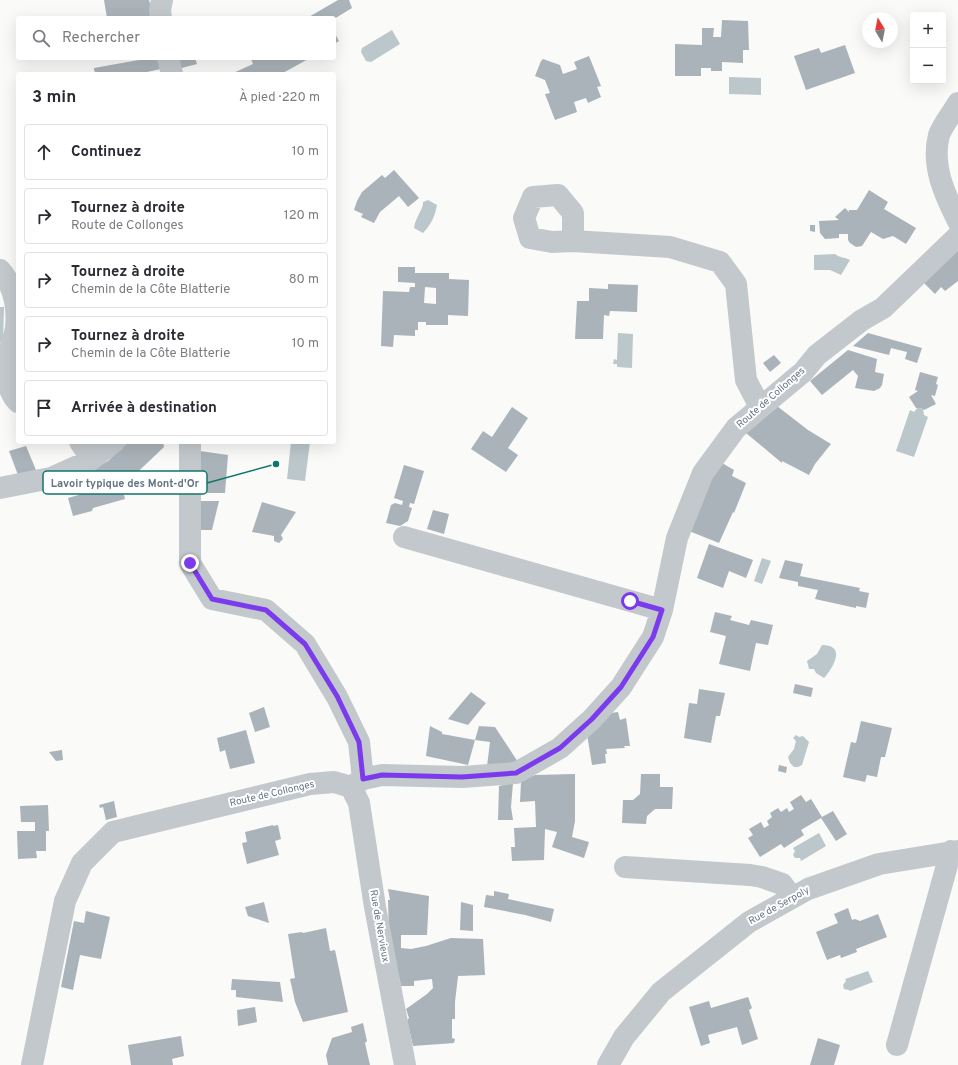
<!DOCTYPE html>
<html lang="fr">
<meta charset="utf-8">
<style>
:root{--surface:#fff;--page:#f7f7f7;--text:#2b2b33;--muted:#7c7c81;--line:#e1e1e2}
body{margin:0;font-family:Overpass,sans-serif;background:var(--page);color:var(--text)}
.controls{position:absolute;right:12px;top:12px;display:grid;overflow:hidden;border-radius:4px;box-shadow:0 4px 16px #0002}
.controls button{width:36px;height:36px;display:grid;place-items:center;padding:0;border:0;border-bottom:1px solid var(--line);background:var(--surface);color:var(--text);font:20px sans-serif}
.compass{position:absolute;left:862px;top:12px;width:36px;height:36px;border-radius:50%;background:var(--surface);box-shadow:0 4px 16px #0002;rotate:350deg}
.stop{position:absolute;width:12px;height:12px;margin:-9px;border:3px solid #7c3aed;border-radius:50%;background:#fff}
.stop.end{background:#7c3aed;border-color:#fff;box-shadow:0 1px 4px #0008}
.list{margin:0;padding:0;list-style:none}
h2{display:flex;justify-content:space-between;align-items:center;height:52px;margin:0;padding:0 16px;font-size:17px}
h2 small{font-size:13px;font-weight:400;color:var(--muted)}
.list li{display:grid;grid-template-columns:26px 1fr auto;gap:12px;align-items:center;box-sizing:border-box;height:56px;margin:0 8px 8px;padding:0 8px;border:1px solid var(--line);border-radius:4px}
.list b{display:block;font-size:15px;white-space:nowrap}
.list p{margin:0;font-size:13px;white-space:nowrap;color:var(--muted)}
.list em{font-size:13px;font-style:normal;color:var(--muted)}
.icon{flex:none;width:22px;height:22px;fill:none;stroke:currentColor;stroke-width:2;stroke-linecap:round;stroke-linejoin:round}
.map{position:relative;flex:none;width:958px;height:1065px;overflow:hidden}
.search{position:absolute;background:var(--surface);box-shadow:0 4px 16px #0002;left:16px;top:16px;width:320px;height:44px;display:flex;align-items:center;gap:10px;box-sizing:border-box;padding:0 14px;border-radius:4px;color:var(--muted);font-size:15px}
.panel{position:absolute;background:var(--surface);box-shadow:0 4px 16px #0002;left:16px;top:72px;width:320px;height:372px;border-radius:4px}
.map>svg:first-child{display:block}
.water{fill:#bbc7cb}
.building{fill:#aab3b9;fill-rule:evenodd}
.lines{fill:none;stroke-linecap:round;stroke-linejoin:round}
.minor{stroke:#c3c8cc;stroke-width:22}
.route{stroke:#7c3aed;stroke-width:5}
.labels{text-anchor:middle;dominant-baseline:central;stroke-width:4;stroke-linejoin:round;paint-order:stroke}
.street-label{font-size:10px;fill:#657683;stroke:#fff}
.leader{fill:none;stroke:#0f766e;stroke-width:1.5}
.callout-dot{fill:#0f766e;stroke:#fff;stroke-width:1.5}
.callout{fill:#fff;stroke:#0f766e;stroke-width:1.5}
.callout-label{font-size:11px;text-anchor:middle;font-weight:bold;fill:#657683}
</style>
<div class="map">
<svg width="958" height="1065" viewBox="0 0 958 1065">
<rect width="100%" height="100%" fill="#fafaf8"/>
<path class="water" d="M392 30 400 44 371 62 366 61 361 52 362 48Z
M729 77 761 78V95L729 94Z
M428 200 437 205C435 216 431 225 423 233L414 228C415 218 424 208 423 202Z
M835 254C840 258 844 257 850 260L841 275 830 270H814V255Z
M0 307H4L3 342H0Z
M618 333 633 334 632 368 617 367V364H613L614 359 617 360Z
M918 407 923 409 924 415 928 417 914 457 896 451 910 410 914 412Z
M291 442H310L305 481 287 479Z
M762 558 771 561 762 584 754 581Z
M822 645C847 645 833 668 824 678L816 673 814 669H809L807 661 817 654Z
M796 735 799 737 803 736 809 742 802 765 798 767H794L790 763 788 757 794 749 796 741 793 738Z
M819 833 826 846 801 861 800 858H795L793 855 795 851 793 848Z
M868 971 873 982 850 991 849 990 844 989 843 985 846 981 845 979Z"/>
<path class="building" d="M104 0H149L154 18H107Z
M338 0H349L352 8 334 19 307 18Z
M722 20 748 21 749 50H743V63L722 62V71H711V68H701V76H675V44L702 45V28H714L713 37H721Z
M334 32 339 41 334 44Z
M845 45 855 73 806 90 794 56 819 48 821 53Z
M589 56 601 86 597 87 601 97 588 103 586 98 574 102 577 112 555 120 545 94 550 93 545 80 535 76 541 61 543 59 560 65 563 74 577 69 574 62Z
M150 58H162L165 68 138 74H96L94 70V68Z
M175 58H195L197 64 178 69Z
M252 58H310L281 74H231L253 64 251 59Z
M394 170 419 198 408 207 399 196 380 212 374 223 361 217 363 214 354 210 357 201 362 192 382 175 385 178Z
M869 190 888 202 884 209 916 228 906 244 893 236 883 239 871 232 862 246 856 247 850 243 848 240V234H839V238L825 239 820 233 819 221 839 220 835 217 845 208 849 212V210H857Z
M810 225H815V232L810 231Z
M958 246V281L945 291 941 287 935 294 923 282Z
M398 267H415V273H449V279L469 280 468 316 448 315V325H426V322H418V330H415V336L394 335 393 347 381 346 383 291 409 292 410 287H415V283L398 282ZM425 287 436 288V304L424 303Z
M608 284 638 285 637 312 610 311 609 316 604 315 603 339H575L577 301H589V288L608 289Z
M868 333 922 348 917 363 905 359 907 352 891 348 889 355 853 346Z
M848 350 877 359 875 372 884 374 882 385 880 388 874 391 855 388 858 376 853 370 822 395 810 381Z
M774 355 781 363 770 372 763 363Z
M920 372 938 377 936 384 938 385 935 396 931 395 936 404 924 410 921 408H916L909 397 918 391 915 390Z
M777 406 808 430 831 444 815 464 809 475 782 461V463L746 433Z
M512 407 528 418 508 448 518 455 506 472 471 449 483 431 492 437Z
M128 442H163L164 447 125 484 118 485 124 495 125 499 93 508 92 511 73 516 68 498 89 492 84 473 108 461Z
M26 446 36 470 18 475 9 451Z
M200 451 228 455 225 493H198Z
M722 463 734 470 732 476 746 483 734 513 733 512 719 543 689 531 712 476Z
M404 465 424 471 414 504 410 503 409 507 412 508 408 521 400 526 386 523 391 505 395 503 402 505 403 501 394 498Z
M201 501H219L212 530H196V526L201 521Z
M262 502 296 512 281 535 283 539 279 543 274 541V536L252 532Z
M433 510 449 514 444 534 427 529Z
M709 544 753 560 746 578 729 571 723 588 697 578Z
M785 560 803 564 800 576 860 588 859 591 869 593 866 608 856 606V608L815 599 818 590 798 586V582L779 578Z
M715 612 732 616 730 620 749 625 751 620 773 625 768 645 756 643 750 671 719 664 726 636 710 632Z
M795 684 813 688 811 697 793 693Z
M699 689 725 693 720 716H716L711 743 684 738 689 703 697 704Z
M471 692 486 703 468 725 448 719Z
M264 707 270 727 255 732 249 713Z
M618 712 620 720 626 718 630 746H624L625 748 606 749 607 754H605L606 763 592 765 587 734 611 713Z
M861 721 892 728 885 757H881L877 777 867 775 865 782 843 777 851 742 856 743Z
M430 726 442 732V734L475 740 468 765 426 756Z
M479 726 495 727 518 762 487 766 490 742 475 740Z
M246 730 255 763 230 769 225 750 220 752 217 738Z
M62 750 63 760 56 761 49 752Z
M779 765 787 767 786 773 778 771Z
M575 774V821L572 837 589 842 584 858 552 847 557 832 545 829 544 860 512 861 511 847H515L514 828 536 827 535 801 520 802 521 782 526 778 535 775Z
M641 774H660V787H673L672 809H655L647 816 646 824 622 823 623 800H633L640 794Z
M513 783 511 807 513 820H498L499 786Z
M801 795 806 802 811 799 822 817 833 811 847 834 836 841 821 818 801 830 804 835 784 848 781 844 760 857 748 838 753 835 749 829 761 822 764 828 769 825 767 821 772 817 770 813 778 808 781 812 787 808 789 812 794 809 790 802Z
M114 801 117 817 106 820 103 807 100 808 99 805Z
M48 805 49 831H46V851H36L37 858 18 859 17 831H35V822H21L20 806Z
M273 825V826L278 825 281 839 275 841 279 855 247 864 242 843 247 842 245 832Z
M388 889 429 896 427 935H401V948L411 949 426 946 451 938 483 939 485 975 458 976 455 1002V1019H452V1038L455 1039 454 1043 413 1046 407 1020 409 1018 406 1009 427 994 433 988 432 979 414 981V986H401L389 935 388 900H390Z
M494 891 509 894 508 899 554 909 551 922 525 915 484 907 486 895 494 896Z
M264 902 269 923 248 916 245 907Z
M461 902 473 905V931L460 930Z
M848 908 852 920 855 919 860 921 878 914 887 937 856 949 857 952 841 958 840 955 827 960 816 932 838 923 834 914Z
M86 911 110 917 101 959 80 955 73 990 61 987 74 921 84 923Z
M326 928 330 951 335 950 348 1012 303 1022 295 1002 290 979 295 978 288 934 302 932 303 933Z
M232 979 280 982 283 1002 236 997V990H231Z
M748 997 752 1008 749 1010 758 1039 742 1045 737 1027 708 1035 710 1043 701 1046 689 1007 709 1001 711 1008Z
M255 1007 257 1022 238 1026 237 1010Z
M363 1023 367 1041 365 1043 370 1065H328L326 1055 332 1038 352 1032 351 1027Z
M181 1036 184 1056 172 1059 173 1065H131L128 1045Z
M818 1038 840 1045 834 1065H810Z"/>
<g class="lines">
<path class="minor" d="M161 18 160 10 162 0
M168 58 172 74
M958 103C953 112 942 126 939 135 931 166 945 195 958 221
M573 241 552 242 530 238 524 218 533 197 558 195 573 213V241L670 247 720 262 736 284 746 380 760 407
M0 270C14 286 18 307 16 328 14 340 8 350 7 362 5 375 8 392 18 402
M80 442 86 451 89 461
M190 442V563L212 599 266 610 305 644 337 697 359 742 363 779
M0 488 51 478 89 461 114 442
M404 537 662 610
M351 787 359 803 375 907 405 1065
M625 867 750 875 762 877 782 884 792 898
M897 1045 951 851
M32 1065 65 901 82 863 113 832 310 784 334 782 351 787 363 779 382 775 462 777 516 773 560 748 592 719 621 687 653 637 662 610 677 538 703 473 736 428 803 372 817 355 862 320 883 308 958 236
M608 1065 624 1037 661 992 749 922 808 889 879 864 958 851"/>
</g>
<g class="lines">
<path class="route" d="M190 563 212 599 266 610 305 644 337 696 359 742 363 779 382 775 462 777 516 773 560 748 592 719 621 687 653 637 662 610 630 601"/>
</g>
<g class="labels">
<g class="street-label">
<text transform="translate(771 398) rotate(-41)">Route de Collonges</text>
<text transform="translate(272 794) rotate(-13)">Route de Collonges</text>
<text transform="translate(779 906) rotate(-29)">Rue de Serpoly</text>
<text transform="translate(379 926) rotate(80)">Rue de Nervieux</text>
</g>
</g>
<path class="leader" d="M276 464L207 483"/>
<circle class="callout-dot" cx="276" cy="464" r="4"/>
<rect class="callout" x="43" y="471" width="164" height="23" rx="4"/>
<g class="callout-label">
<text x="125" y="487">Lavoir typique des Mont-d'Or</text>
</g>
</svg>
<div class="controls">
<button>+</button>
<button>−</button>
</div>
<svg class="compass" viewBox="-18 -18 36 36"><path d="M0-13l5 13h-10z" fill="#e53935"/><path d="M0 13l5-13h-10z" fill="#7c7c81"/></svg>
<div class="stop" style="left:630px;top:601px"></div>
<div class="stop end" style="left:190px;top:563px"></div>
<div class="search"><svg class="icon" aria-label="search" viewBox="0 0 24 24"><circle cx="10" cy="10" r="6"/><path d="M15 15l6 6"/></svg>Rechercher</div>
<section class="panel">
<h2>3 min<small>À pied · 220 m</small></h2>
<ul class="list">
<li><svg class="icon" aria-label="ahead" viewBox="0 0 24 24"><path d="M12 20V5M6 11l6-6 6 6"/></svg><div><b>Continuez</b></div><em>10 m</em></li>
<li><svg class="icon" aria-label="right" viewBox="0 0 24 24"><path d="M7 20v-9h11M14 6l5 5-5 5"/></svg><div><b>Tournez à droite</b><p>Route de Collonges</p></div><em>120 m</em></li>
<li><svg class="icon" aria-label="right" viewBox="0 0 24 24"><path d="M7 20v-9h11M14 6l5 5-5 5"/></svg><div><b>Tournez à droite</b><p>Chemin de la Côte Blatterie</p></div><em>80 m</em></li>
<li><svg class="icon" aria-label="right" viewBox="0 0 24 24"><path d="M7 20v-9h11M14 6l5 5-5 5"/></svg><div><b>Tournez à droite</b><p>Chemin de la Côte Blatterie</p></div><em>10 m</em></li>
<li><svg class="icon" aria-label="arrive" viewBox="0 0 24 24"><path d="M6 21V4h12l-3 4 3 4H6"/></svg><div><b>Arrivée à destination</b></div></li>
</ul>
</section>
</div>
